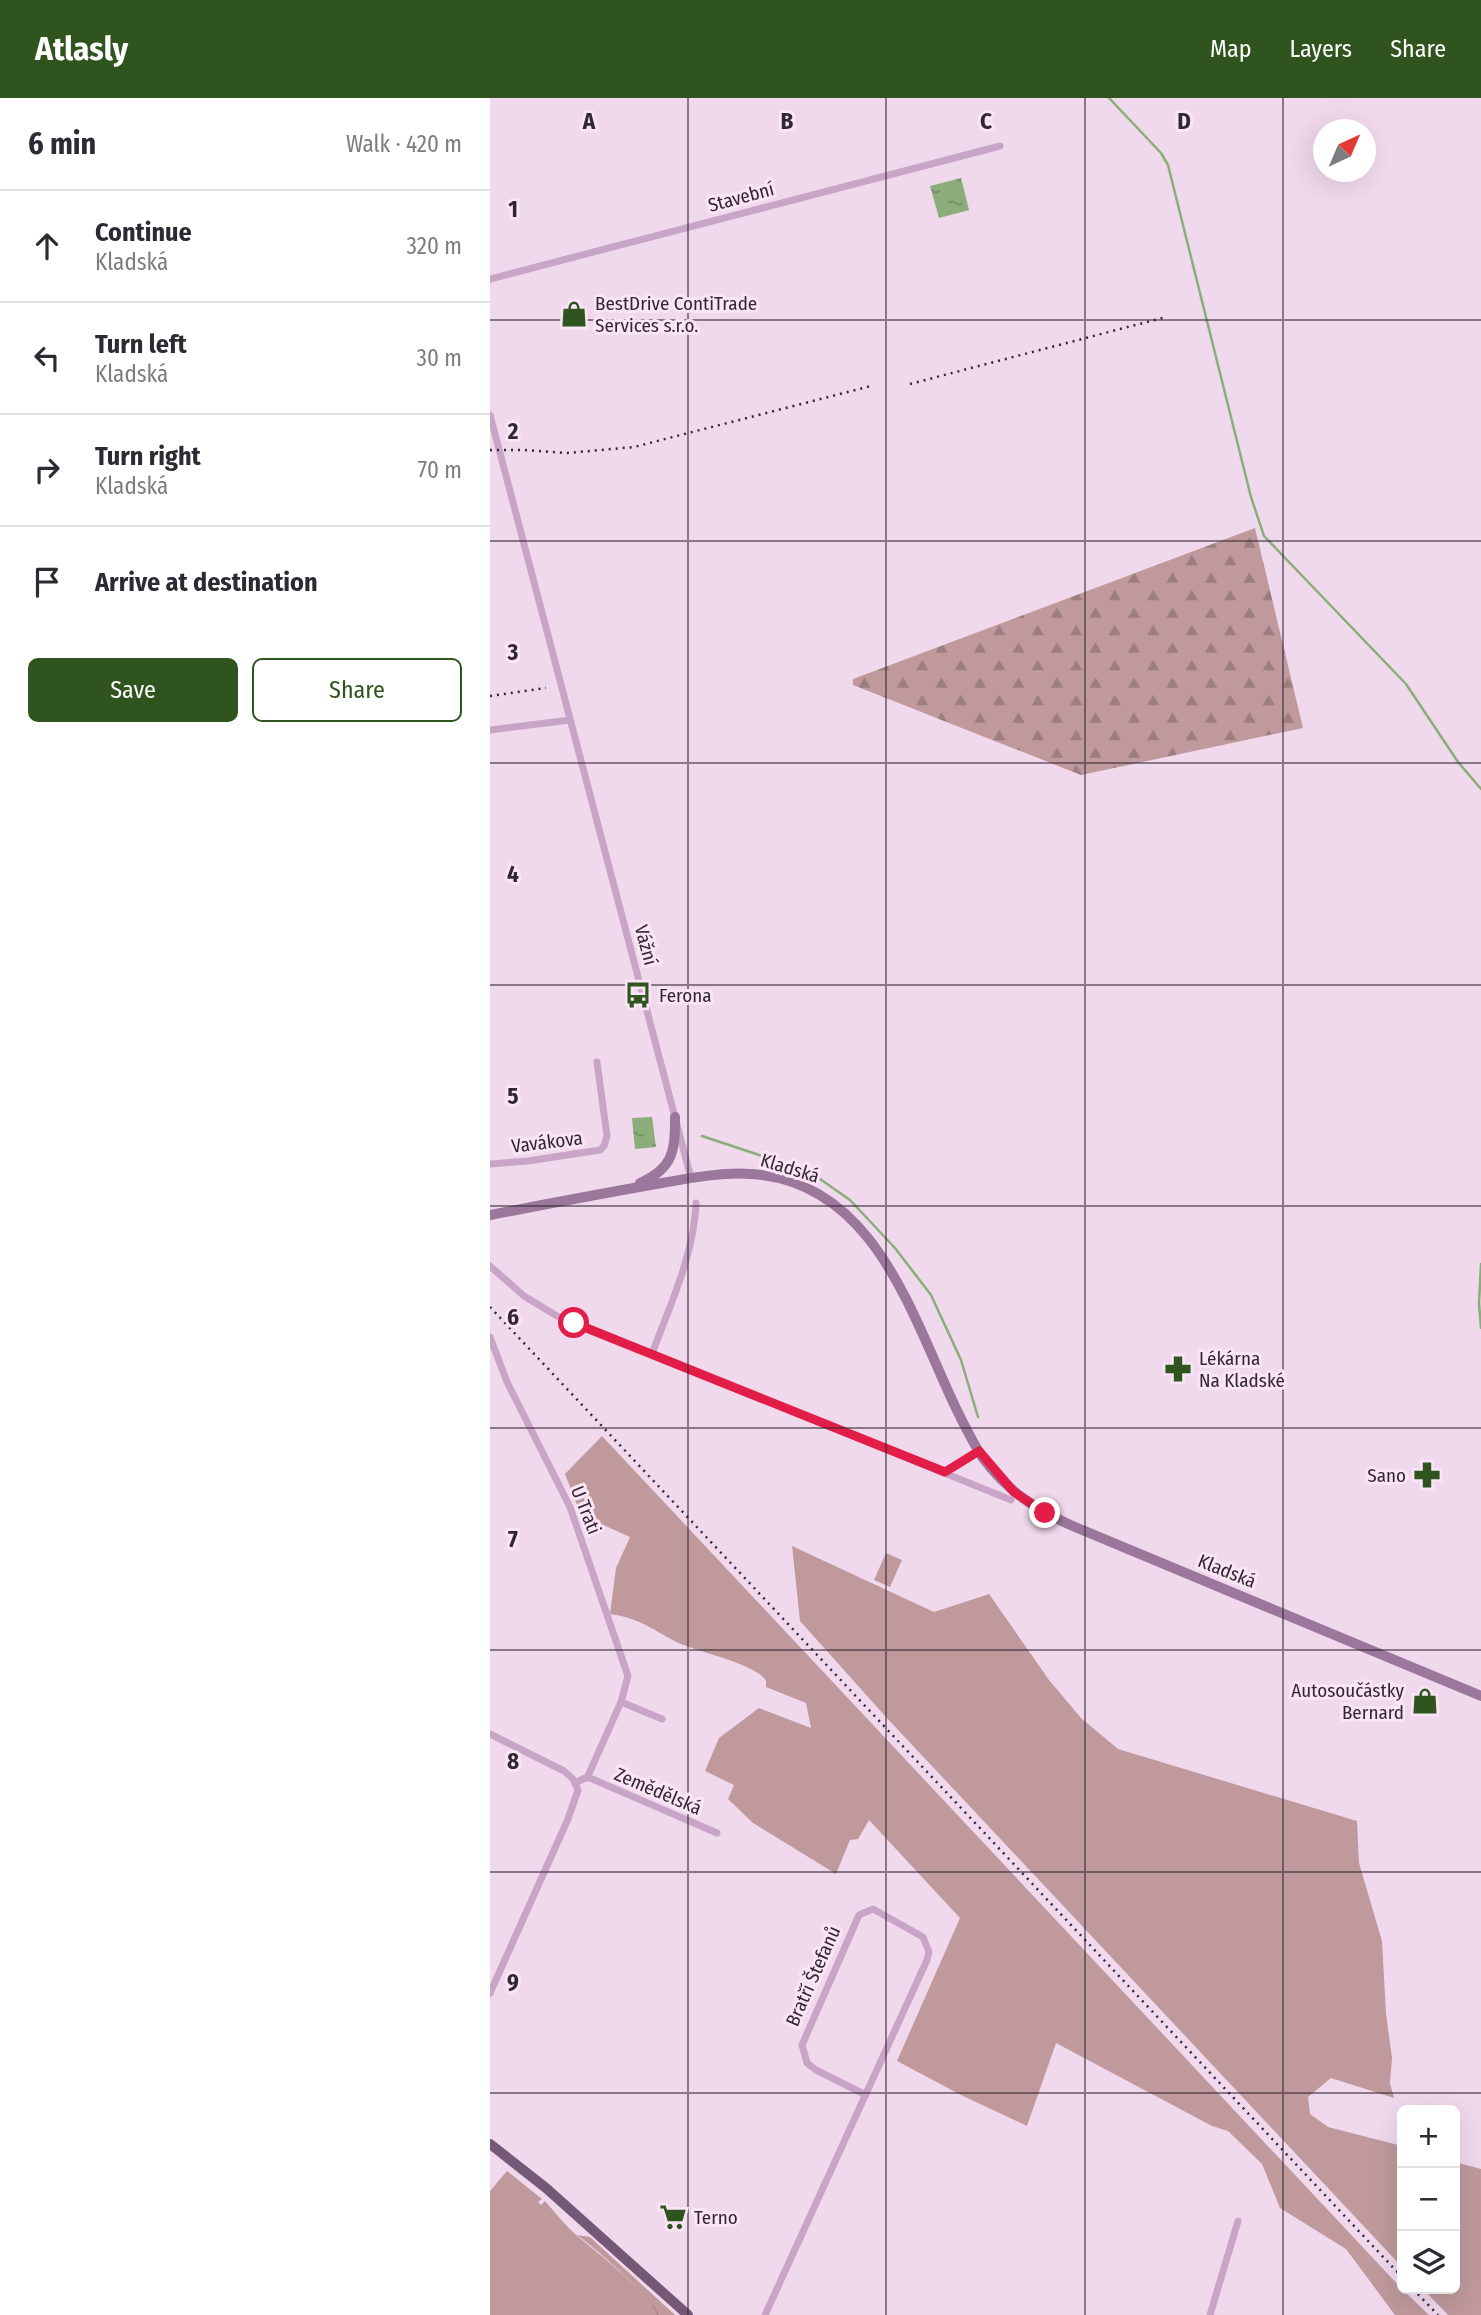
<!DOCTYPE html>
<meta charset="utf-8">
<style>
:root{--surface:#fff;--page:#f2f2f3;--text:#2b2b33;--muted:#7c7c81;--line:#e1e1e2;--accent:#2f541d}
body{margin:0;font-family:"Fira Sans Condensed",sans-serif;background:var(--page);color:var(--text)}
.controls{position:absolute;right:21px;bottom:21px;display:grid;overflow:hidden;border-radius:10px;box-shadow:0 7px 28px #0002}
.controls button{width:63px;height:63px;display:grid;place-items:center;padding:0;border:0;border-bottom:2px solid var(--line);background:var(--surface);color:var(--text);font:35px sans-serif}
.compass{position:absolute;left:823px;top:21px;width:63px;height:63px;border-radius:50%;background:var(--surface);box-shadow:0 7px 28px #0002;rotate:44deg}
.stop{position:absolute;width:21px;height:21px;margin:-16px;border:5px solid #e11d48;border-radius:50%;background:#fff}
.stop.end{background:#e11d48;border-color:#fff;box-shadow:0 2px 7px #0008}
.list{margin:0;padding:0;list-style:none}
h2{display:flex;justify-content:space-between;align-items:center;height:91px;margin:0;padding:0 28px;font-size:30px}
h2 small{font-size:23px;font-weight:400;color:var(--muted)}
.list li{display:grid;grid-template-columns:46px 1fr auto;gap:21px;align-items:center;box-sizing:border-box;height:112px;padding:0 28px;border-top:2px solid var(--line)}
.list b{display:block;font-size:26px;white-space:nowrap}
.list p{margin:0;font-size:23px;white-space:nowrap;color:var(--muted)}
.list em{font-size:23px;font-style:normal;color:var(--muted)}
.actions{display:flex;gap:14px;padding:21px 28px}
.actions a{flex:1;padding:16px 0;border:2px solid var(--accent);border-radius:10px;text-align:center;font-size:24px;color:var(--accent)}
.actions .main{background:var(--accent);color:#fff}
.icon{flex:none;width:38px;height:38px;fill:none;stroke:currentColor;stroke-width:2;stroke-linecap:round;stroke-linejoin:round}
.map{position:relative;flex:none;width:991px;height:2217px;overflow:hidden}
header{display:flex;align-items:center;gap:42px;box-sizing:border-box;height:98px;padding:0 35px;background:var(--accent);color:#fff}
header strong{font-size:33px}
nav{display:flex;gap:38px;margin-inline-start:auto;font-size:24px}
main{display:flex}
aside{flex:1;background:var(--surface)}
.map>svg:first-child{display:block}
.green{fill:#bf999c}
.forest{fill:url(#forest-firs)}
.water{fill:url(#water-ripples)}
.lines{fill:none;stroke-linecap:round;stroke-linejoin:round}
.stream{stroke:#8bad79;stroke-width:2.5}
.minor{stroke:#c8a5c6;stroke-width:7}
.secondary{stroke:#9b779c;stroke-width:10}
.primary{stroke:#745876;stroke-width:10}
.rail{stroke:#332634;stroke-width:2.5;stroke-dasharray:2 5;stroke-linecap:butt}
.route{stroke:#e11d48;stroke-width:9}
.grid{fill:none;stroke:#332634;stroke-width:2;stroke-opacity:0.55}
.labels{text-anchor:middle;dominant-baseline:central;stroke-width:6;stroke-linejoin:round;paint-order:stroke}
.street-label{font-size:19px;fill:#332634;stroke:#f9e5f6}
.poi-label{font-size:19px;fill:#332634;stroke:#f9e5f6;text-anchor:start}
.grid-label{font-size:23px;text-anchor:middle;font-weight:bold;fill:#332634;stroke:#f9e5f6;stroke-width:6;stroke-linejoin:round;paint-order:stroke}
</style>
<header>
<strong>Atlasly</strong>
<nav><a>Map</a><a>Layers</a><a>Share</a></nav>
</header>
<main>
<aside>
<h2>6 min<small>Walk · 420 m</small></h2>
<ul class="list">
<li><svg class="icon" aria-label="ahead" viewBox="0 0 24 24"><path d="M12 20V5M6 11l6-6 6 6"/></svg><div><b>Continue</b><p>Kladská</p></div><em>320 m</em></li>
<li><svg class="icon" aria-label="left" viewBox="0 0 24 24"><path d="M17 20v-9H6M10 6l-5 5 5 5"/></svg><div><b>Turn left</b><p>Kladská</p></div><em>30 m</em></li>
<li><svg class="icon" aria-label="right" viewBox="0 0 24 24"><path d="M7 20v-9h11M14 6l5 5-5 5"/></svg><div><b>Turn right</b><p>Kladská</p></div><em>70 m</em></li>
<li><svg class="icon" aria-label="arrive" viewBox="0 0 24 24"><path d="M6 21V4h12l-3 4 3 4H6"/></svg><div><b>Arrive at destination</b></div></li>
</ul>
<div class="actions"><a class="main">Save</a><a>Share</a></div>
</aside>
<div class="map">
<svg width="991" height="2217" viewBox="0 0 991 2217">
<defs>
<pattern id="forest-firs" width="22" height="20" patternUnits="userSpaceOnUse" patternTransform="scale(1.75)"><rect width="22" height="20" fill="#bf999c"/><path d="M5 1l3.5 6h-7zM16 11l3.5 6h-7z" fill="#9c7d80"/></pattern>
<pattern id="water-ripples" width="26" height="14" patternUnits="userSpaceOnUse" patternTransform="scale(1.75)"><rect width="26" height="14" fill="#8bad79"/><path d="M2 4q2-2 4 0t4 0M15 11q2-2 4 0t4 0" fill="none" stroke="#728d64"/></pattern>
</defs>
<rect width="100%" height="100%" fill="#f1d9ed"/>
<path class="green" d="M112 1338 912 2191 939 2217H905L856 2151 790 2110 772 2066 738 2033 722 2028 566 1945 537 2028 471 1997 407 1963 470 1820 379 1722 368 1741 360 1742 346 1776 263 1725 238 1701 244 1687 215 1673 229 1640 269 1610 321 1630 316 1605 276 1589C276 1584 277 1583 273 1579 260 1566 215 1555 196 1548 166 1536 156 1521 120 1516L126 1470 140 1439 91 1417 75 1376Z
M302 1448 444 1514 499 1496 559 1582 591 1620 628 1651 867 1723 869 1765 892 1843 896 1916 902 1960 900 1985 904 2000 841 1980 818 1999 820 2016 838 2029 912 2048V2169L395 1618 310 1523Z
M396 1455 412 1462 400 1489 384 1482Z
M965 2064 991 2071V2217H958L933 2191H965Z
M17 2073 52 2101 48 2104 51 2107 55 2103C65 2114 74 2126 85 2136 104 2152 161 2196 167 2217H0V2093Z"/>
<path class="forest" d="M765 430 813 630 591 677 363 587V581Z
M87 2137 100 2139 185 2217H167C162 2199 104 2149 87 2137Z"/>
<path class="water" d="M471 80 479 112 449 120 440 88Z
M162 1019 166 1049 145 1051 142 1020Z"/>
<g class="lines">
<path class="stream" d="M619 0 671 55 678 67 761 399 774 438 916 586 968 664 991 691
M212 1038 302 1068 330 1081 360 1102 405 1150 441 1197 471 1262 488 1319
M991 1166 989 1205 991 1230"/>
<path class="minor" d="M0 181 510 48
M0 317 201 1080
M0 632 80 622
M0 1066 38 1063 110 1052 114 1048 117 1038 107 964
M0 1168 34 1198 67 1218 521 1402
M0 1239 17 1284 80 1409 138 1578 131 1604 97 1680
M162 1256C180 1207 204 1157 206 1105
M455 1374 489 1353
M131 1604 172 1621
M0 1636 74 1673 83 1681 88 1692 78 1721 0 1895
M85 1685 95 1680H100L227 1735
M275 2217C329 2099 383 1981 437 1862L439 1854 433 1839 383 1811 369 1817 312 1947 317 1965 326 1972 376 1997
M720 2217 748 2123"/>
<path class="secondary" d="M150 1085C184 1070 185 1052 185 1019
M0 1117C57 1106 114 1095 172 1085 201 1080 231 1074 261 1076 382 1083 420 1212 463 1304 472 1323 481 1342 493 1360 517 1393 548 1413 585 1429L991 1598"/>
<path class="primary" d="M0 2046 56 2090 198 2217"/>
<path class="rail" d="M420 286 676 219
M0 352H35L77 355 144 349 381 288
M0 598 56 590
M0 1209 912 2179
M923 2191 948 2217"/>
</g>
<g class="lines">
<path class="route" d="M84 1225 455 1374 489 1353 524 1394 555 1415"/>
</g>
<path class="grid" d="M198 0V2217M396 0V2217M595 0V2217M793 0V2217M0 222H991M0 443H991M0 665H991M0 887H991M0 1108H991M0 1330H991M0 1552H991M0 1774H991M0 1995H991"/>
<defs>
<g id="shop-bare" transform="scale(2.1)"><path d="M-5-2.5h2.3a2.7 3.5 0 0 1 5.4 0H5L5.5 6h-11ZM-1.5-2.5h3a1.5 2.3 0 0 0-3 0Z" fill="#2f541d" stroke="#f9e5f6" stroke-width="2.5" paint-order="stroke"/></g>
<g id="bus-bare" transform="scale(2.1)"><path d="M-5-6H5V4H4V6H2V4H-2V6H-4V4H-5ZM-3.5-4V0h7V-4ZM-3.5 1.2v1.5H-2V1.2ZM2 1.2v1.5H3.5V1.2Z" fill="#2f541d" stroke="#f9e5f6" stroke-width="2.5" paint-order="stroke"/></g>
<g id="pharmacy-bare" transform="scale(2.1)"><path d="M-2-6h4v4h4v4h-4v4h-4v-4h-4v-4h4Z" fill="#2f541d" stroke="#f9e5f6" stroke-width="2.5" paint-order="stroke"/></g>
<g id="supermarket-bare" transform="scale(2.1)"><path d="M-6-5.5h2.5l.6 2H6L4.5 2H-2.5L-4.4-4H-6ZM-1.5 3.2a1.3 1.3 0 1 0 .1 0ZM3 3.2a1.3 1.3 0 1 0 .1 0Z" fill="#2f541d" stroke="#f9e5f6" stroke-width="2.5" paint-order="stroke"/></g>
</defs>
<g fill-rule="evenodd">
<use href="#shop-bare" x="84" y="216"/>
<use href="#bus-bare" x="148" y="897"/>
<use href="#pharmacy-bare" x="688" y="1271"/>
<use href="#pharmacy-bare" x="937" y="1377"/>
<use href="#shop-bare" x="935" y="1603"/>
<use href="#supermarket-bare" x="183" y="2119"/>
</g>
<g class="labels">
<g class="street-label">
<text transform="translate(251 99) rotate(-15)">Stavební</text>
<text transform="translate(156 847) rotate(75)">Vážní</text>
<text transform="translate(57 1044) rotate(-7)">Vavákova</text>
<text transform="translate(300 1070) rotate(17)">Kladská</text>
<text transform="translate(96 1412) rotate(68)">U Trati</text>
<text transform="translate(737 1473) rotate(22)">Kladská</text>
<text transform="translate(168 1693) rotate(23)">Zemědělská</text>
<text transform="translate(323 1878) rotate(-66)">Bratří Štefanů</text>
</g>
<g class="poi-label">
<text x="105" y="205">BestDrive ContiTrade<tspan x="105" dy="22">Services s.r.o.</tspan></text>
<text x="169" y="897">Ferona</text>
<text x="709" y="1260">Lékárna<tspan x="709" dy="22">Na Kladské</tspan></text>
<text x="916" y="1377" text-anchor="end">Sano</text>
<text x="914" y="1592" text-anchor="end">Autosoučástky<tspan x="914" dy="22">Bernard</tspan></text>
<text x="204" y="2119">Terno</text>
</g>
</g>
<g class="grid-label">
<text x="99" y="31">A</text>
<text x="297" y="31">B</text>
<text x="496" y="31">C</text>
<text x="694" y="31">D</text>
<text x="23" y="119">1</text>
<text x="23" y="341">2</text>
<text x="23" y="562">3</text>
<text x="23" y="784">4</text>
<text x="23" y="1006">5</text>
<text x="23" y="1227">6</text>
<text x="23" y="1449">7</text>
<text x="23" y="1671">8</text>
<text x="23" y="1892">9</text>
</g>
</svg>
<div class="controls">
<button>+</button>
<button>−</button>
<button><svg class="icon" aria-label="layers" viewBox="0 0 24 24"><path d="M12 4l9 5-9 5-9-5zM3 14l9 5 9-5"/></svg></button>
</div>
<svg class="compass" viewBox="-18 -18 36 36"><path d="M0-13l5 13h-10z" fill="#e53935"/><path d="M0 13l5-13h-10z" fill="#7c7c81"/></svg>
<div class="stop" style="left:84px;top:1225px"></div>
<div class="stop end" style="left:555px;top:1415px"></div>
</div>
</main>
